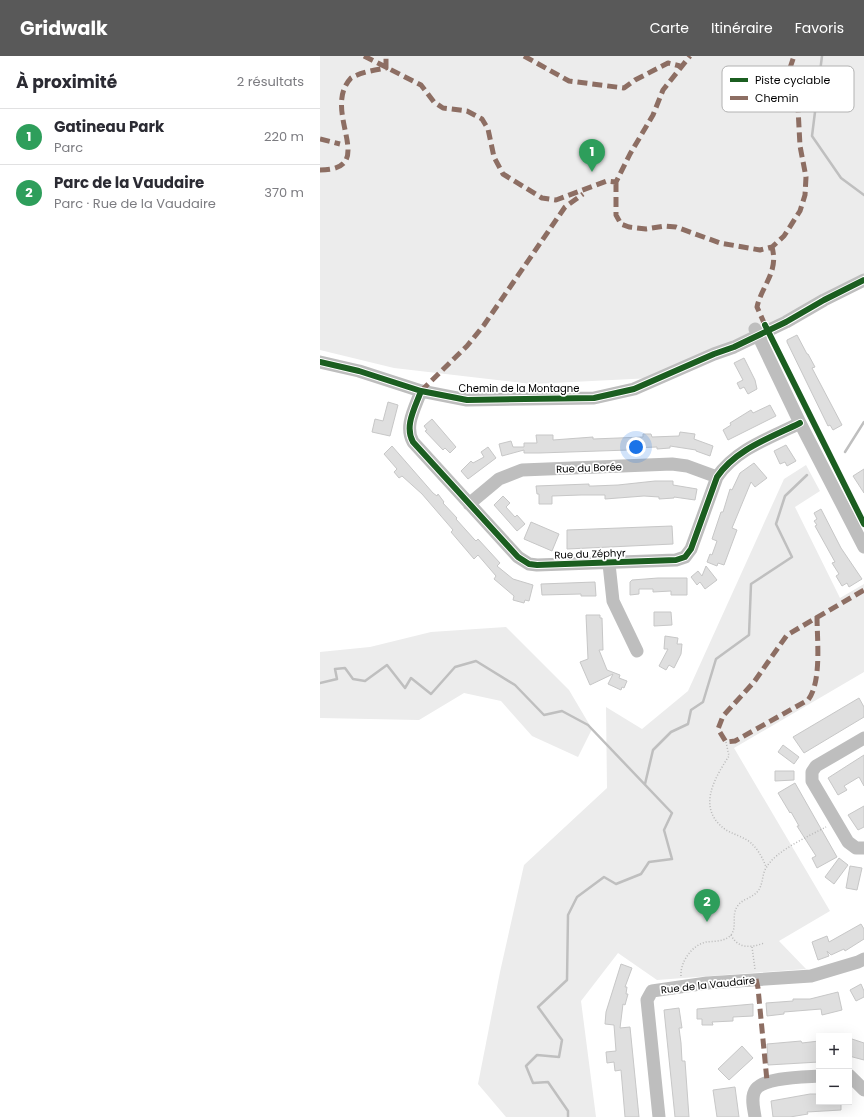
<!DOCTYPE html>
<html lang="fr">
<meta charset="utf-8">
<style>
:root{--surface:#fff;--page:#f2f2f3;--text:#2b2b33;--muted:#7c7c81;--line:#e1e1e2;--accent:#595959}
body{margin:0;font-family:Poppins,sans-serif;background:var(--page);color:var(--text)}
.controls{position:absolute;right:12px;bottom:12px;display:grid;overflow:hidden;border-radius:0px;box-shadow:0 4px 16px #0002}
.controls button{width:36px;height:36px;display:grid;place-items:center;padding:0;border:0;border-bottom:1px solid var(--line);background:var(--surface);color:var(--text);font:20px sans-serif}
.you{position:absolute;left:316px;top:391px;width:14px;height:14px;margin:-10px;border:3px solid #fff;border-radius:50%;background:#1a73e8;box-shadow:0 0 0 6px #1a73e833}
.badge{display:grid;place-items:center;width:26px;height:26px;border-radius:50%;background:var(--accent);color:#fff;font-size:13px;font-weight:700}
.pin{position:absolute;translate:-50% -33px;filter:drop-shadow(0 1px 2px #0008)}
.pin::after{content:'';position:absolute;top:21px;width:14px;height:12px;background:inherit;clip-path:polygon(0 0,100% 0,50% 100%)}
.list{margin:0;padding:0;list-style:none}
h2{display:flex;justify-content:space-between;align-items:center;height:52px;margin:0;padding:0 16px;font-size:17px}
h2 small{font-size:13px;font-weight:400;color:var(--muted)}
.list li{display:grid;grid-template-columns:26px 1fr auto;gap:12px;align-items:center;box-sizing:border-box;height:56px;padding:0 16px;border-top:1px solid var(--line)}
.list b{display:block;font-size:15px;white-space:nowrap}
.list p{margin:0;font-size:13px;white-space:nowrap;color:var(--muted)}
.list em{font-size:13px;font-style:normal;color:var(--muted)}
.map{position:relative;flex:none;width:544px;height:1061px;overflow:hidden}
header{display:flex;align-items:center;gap:24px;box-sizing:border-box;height:56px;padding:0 20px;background:var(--accent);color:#fff}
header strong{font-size:19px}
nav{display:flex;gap:22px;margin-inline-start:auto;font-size:14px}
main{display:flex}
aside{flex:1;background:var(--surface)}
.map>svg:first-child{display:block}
.green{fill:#ececec}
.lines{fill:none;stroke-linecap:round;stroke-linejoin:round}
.stream{stroke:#bfbfbf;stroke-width:2.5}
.building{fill:#dfdfdf;stroke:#c7c7c7}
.path{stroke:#b9b9b9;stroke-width:1.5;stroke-dasharray:1 2;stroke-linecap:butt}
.minor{stroke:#bebebe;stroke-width:13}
.quiet{stroke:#8d6e63;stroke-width:5;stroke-dasharray:10 5;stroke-linecap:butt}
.cycleway-casing{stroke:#fff;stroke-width:8}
.cycleway{stroke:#1b5e20;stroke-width:6}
.labels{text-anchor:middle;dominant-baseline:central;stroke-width:3.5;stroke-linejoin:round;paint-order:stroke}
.street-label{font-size:10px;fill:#000;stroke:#fff}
.key{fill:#fff;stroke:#b2b2b2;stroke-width:1}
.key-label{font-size:11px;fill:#000}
</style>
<header>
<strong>Gridwalk</strong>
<nav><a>Carte</a><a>Itinéraire</a><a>Favoris</a></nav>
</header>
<main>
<aside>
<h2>À proximité<small>2 résultats</small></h2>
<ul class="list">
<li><span class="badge" style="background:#2e9e5b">1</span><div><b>Gatineau Park</b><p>Parc</p></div><em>220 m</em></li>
<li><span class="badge" style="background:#2e9e5b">2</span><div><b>Parc de la Vaudaire</b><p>Parc · Rue de la Vaudaire</p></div><em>370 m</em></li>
</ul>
</aside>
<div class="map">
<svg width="544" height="1061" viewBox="0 0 544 1061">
<rect width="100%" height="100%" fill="#fff"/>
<path class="green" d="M0 0H544V231L352 321 212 328 74 312 0 294Z
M486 409 500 435 475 451 520 542 544 528V616L414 692 510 855 459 885 486 913 337 924 298 897 261 945 276 1061H186L158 1028 180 916 204 809 287 732 286 651 322 673 368 635 464 423Z
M186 571 249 634 272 673 258 701 212 680 181 645 144 637 99 664 0 662V596L50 591 111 576Z"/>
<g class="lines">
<path class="stream" d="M502 0 492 80 521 122 544 139
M525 396 544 366
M0 627 17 623 15 613 25 612 33 623 45 625 67 609 85 632 91 622 111 638 135 611 156 605 195 629 224 659 242 655 268 669 352 757 344 774 352 803 329 806 321 818 296 828 284 821 257 841 248 859 247 924 218 951 242 984 239 1001 217 999 206 1010 213 1027 228 1026 248 1055V1061
M325 728 333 694 351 676 368 668 371 654 383 646 396 603 429 579 431 528 472 501 456 468 465 440 487 419"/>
</g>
<path class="building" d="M477 279 487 298H488L495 311 492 312 522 369 513 374 510 369 508 370 467 286V284Z
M424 302 435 324 437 333 428 338 424 331 420 333 417 327 423 324 414 307Z
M68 346 78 349 70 380 52 376 55 363 63 365Z
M450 349 456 360 408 384 403 374 411 369 410 367 431 354 433 357Z
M112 363 136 391 130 397 125 392 123 394 105 375 107 374 104 370Z
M360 376 375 378 374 383 393 390 390 400 376 395V394L350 390V392L337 393V391L311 392 309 394 219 397H204V394L182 400 179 388 191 385 193 391H204V387H217L216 379H233V384L273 381V383L323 381V378H331L332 381 359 380Z
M466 389 476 405 467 410 465 406 460 408 454 395Z
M72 390 113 437 117 440 118 438 124 446 123 447 137 462 136 463 154 483 156 485 158 483 180 507 177 510 193 523 213 529 209 545 205 544 204 547 193 544 194 540 174 523 176 520 158 499 154 503 131 476 133 474 102 438 82 420 79 422 74 416 77 413 64 398Z
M168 391 176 402 148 423 141 415 151 405 153 407 164 401 161 396Z
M434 407 447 422 435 431 431 426 412 472 417 474 404 509 398 507 397 510 387 506 390 498 392 499 397 485 392 483 401 456H403L410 433 412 434 420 417Z
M544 413V437L533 420Z
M335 425H353V429L377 433 375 444 354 441V442L339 443V441L324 440 285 443V439H261L232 440V448H219V438H217L216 430 269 428V430H273L298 429Z
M183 440 190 447 186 451 195 461 197 459 205 468 197 475 174 449Z
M501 453 521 492 542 523 529 531 527 527 522 530 516 520 519 518 512 507 515 506 495 470 497 469 494 465 497 463 494 457Z
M211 466 239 478 232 495 204 483Z
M352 470 353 488 247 493V474Z
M386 510 397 524 385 533 380 526 377 529 371 521 378 515 382 520Z
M338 522H367V539H351V535L333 536V533H319V538L310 539V526L312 524Z
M275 526 276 540H261V538L222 539 221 528Z
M334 556H351L352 569 334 570Z
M266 559H280V562H282L283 594H279L287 614 300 619 299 622 307 625 304 632 302 631 301 634 288 628 293 618 270 629 260 606 268 603Z
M345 580 358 582 357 588H362L361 598 354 612 349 609 346 614 339 610 348 593H344Z
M539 642 544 651V661L484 697 473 681Z
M463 689 479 701 474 708 458 696Z
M544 699V730L539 721 524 730 527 734 518 739 508 722Z
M455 715H474V724L455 725Z
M475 727 517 801 497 812 492 802 496 800 477 770H479L471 756 470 757 458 737Z
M544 750V771L538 774 528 759Z
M519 802 528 809 514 828 505 821Z
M530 810 542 812 537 834 526 832Z
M541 868 544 873V883L525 895 524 893 511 899 507 895 509 900 498 904 492 886 507 880 509 886Z
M301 908 312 912 305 931H307L306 938H308L305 949 303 948 300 972 310 971 319 1061H305L301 1014 295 1015 294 1006 287 1007 286 996 296 995 294 969 285 968 286 956Z
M541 928 544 935V941L536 945 530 934Z
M518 936 522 954 502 959 501 953 464 956V958L447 960 446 947 473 945V943H490Z
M433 948V960L413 961V965L392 966 393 969H382V963H377V953Z
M359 952 362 972H359L361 987 362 1005H365L369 1061H355L344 954Z
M529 982 544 987V1004L529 1000Z
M481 985 482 987 499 985V1006L448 1009 447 988Z
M422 990 433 1002 409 1024 398 1013Z
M415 1031 419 1061H397L393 1034Z
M490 1038H499V1046H521V1054L487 1056 488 1058 470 1061H453L451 1045Z"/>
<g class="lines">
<path class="path" d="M406 686 409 700C394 723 376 753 406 774 415 779 427 782 433 789 439 795 443 803 446 811
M411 879C418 893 431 892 444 887
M432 891 435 913
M361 920C360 906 372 889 386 886 394 885 403 886 410 880 418 872 411 860 417 851 421 843 433 842 438 835 443 829 442 818 446 812 455 795 489 780 506 771"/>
<path class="minor" d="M435 273 480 367 544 491
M0 306 39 315 101 335 147 344 274 342 314 333 394 298 414 291 466 266 504 244 544 224
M101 335C95 352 84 370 93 386L198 501 209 508 217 509 356 504 365 501 371 493 397 421C416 393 450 382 480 367
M149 448 179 423 202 414 352 408 367 410 397 421
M289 508 293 545 317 595
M544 682 496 710 492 716V725L528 786 536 792H544
M529 1019 544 1034
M339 1061 327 944 332 935 387 927 491 920 538 906 544 903
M435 1061C434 1053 430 1041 436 1033 445 1021 484 1021 499 1020"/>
<path class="quiet" d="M44 0 101 29 114 46 123 52 147 55 162 63 168 73 174 101 183 118 222 142 236 144 287 125 296 126 310 98 333 59 343 34 370 0
M204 0 249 25 304 32 315 24 348 7 360 10
M0 83 20 88
M0 114C60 114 0 55 31 22 41 16 55 14 66 12V0
M296 126V159L301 168 309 171 326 173 345 170 356 171 400 187 440 194 452 191 464 180 480 155 485 139 486 121 480 90 478 52 470 12 474 0
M445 269 437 251C442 229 459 216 452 191
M101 335 147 290 164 269 245 151 263 138
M497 560C497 583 502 626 488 644L415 685 406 686 398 673 403 660 434 626 467 579 544 534
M436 923 438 932 447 1025"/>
<g class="cycleway-casing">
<path id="cycleway" d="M445 269 544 468
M0 306 39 315 101 335 147 344 274 342 314 333 394 298 414 291 466 266 504 244 544 224
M101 335C95 352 84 370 93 386L198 501 209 508 217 509 356 504 365 501 371 493 397 421C416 393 450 382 480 367"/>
</g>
<use href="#cycleway" class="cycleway"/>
</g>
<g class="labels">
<g class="street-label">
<text x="199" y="332">Chemin de la Montagne</text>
<text transform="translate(269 412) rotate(-2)">Rue du Borée</text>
<text transform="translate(270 498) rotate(-2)">Rue du Zéphyr</text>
<text transform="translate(388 929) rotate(-6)">Rue de la Vaudaire</text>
</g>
</g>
<rect x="402" y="10" width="132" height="46" rx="6" class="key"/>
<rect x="410" y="22" width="18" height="4" fill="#1b5e20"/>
<rect x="410" y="40" width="18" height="4" fill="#8d6e63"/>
<g class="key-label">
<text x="435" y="28">Piste cyclable</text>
<text x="435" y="46">Chemin</text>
</g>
</svg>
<div class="controls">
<button>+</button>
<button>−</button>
</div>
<div class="you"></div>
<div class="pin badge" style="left:272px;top:116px;background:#2e9e5b">1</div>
<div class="pin badge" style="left:387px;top:866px;background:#2e9e5b">2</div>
</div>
</main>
